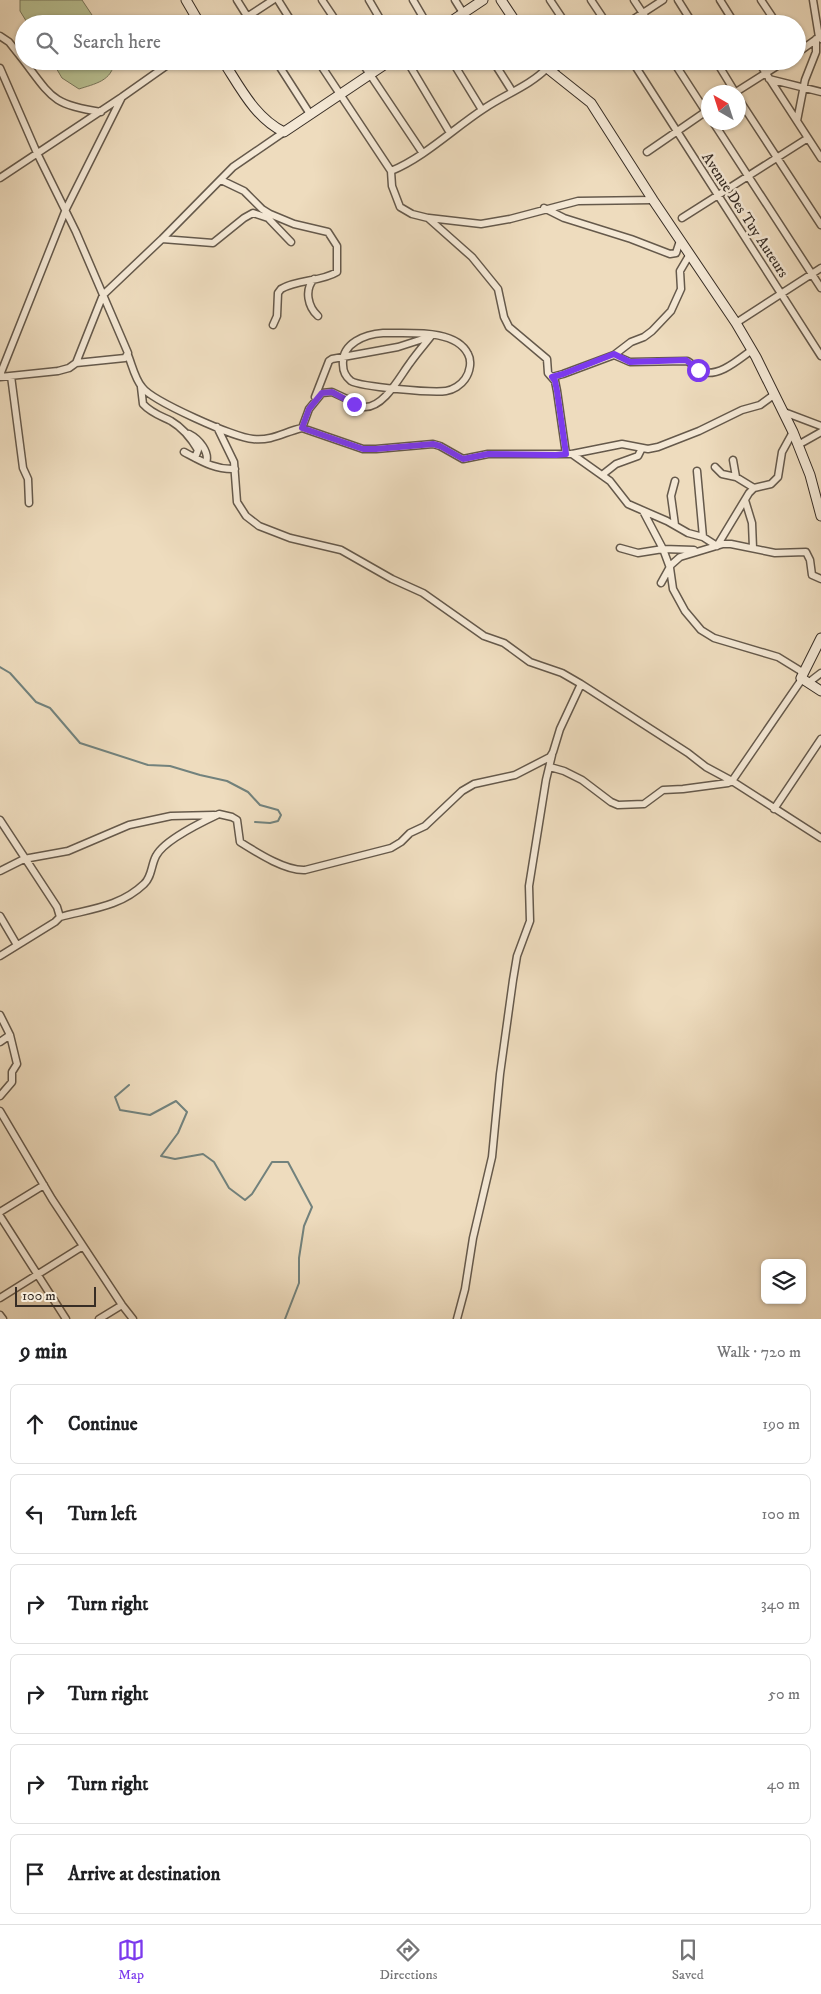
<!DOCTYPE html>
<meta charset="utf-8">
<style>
:root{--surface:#fff;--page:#f2f2f2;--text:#202124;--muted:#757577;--line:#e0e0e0;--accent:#7c3aed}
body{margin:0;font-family:"IM FELL DW Pica",serif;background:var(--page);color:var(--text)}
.controls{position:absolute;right:15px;bottom:15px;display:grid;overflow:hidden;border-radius:8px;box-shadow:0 1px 4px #0004}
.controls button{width:45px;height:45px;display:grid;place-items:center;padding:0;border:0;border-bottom:1px solid var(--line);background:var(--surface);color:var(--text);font:25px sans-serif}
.compass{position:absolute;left:701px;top:85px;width:45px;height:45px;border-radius:50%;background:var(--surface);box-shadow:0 1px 4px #0004;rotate:321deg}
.scale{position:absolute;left:15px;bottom:12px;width:81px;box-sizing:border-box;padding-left:5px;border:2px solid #372d25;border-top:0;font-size:14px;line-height:18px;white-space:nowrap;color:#372d25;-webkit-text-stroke:4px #f4e8d5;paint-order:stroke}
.stop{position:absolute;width:15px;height:15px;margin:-11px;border:4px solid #7c3aed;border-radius:50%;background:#fff}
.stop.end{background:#7c3aed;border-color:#fff;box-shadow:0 1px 5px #0008}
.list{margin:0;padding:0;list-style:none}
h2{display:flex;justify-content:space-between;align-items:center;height:65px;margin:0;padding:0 20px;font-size:21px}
h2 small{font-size:16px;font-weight:400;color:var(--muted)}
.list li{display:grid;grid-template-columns:32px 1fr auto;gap:15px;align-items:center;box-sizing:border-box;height:80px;margin:0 10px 10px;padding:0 10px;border:1px solid var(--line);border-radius:8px}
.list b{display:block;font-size:19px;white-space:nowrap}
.list em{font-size:16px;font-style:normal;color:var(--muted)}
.icon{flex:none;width:28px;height:28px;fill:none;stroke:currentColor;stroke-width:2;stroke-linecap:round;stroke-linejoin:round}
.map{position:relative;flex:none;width:821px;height:1319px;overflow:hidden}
.search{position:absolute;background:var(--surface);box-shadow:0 1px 4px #0004;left:15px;right:15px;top:15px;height:55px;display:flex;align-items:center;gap:12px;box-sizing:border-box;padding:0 18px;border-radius:28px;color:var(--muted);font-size:19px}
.sheet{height:605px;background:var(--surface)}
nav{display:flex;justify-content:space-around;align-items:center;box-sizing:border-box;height:70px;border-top:1px solid var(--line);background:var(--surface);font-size:14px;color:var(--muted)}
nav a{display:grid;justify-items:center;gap:2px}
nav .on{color:var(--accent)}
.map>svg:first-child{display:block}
.park{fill:#b8c092;stroke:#78765c}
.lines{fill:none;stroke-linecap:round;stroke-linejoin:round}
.stream{stroke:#72827d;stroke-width:2}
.street-casing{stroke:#65594b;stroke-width:9}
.secondary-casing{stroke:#372d25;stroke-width:11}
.street{stroke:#f4e8d5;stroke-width:6}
.secondary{stroke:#f4e8d5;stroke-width:9}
.route{stroke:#7c3aed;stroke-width:6}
.labels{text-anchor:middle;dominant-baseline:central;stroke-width:5;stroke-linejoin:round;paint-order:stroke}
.street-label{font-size:15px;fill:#372d25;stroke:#f4e8d5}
</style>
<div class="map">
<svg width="821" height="1319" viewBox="0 0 821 1319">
<rect width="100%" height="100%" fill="#eedcbe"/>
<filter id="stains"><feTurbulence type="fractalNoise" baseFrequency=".004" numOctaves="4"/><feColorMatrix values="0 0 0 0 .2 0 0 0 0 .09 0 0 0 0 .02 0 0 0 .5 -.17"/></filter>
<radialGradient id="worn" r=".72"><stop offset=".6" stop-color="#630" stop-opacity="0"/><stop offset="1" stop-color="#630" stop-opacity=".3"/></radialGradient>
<path class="park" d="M20 0H82L98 24H28L20 11Z
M52 61H114C113 81 94 84 79 89L62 78Z"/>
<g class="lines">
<path class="stream" d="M0 667 10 673 36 702 50 708 80 743 148 765 170 766 200 775 227 781 248 792 260 805 278 810 281 815 278 821 270 823 255 822
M129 1085 115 1097 120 1110 150 1115 176 1101 187 1112 178 1133 161 1156 175 1159 203 1154 214 1162 229 1188 245 1200 252 1194 272 1162H288L312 1207 304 1226 299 1258V1283L285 1319"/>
<g class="street-casing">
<path id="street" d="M237 0 252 24
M278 0 293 24
M322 0 338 24
M369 0 383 24
M413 0 427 24
M455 0 470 24
M550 0 566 24
M591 0 607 24
M634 0 650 24
M678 0 693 24
M720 0 735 24
M761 0 777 24
M813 0 819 37 821 39
M236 24 273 0
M626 24 663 0
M0 36 9 42 24 61
M797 53 818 38
M24 61C52 98 53 105 101 112
M276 61 310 114
M318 61 391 171 392 186 400 207 412 214 428 218 472 257 498 289 504 317 509 327 547 359 548 373 555 381 557 391 566 454
M361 61 422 152
M407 61 450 133
M452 61 482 110
M493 61 512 91
M632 61 821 356
M673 61 708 115
M716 61 735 92
M758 61 821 158
M0 68 37 153 76 232 128 353 125 358 76 363 69 368 58 371 0 377
M551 71 565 61
M769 79 821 92
M736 92 785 61
M738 98 821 225
M797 121 805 80 816 52V39
M713 122 821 288
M647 152 708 110
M391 171C425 157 454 128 485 108 504 95 531 85 547 68
M0 178 122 97 173 61
M221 180 244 191 262 209 270 214 294 224 328 232 337 246V272C321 282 298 279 281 289L278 293 277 316 273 325
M544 208 564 218 631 239 670 254 676 253 680 241
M429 218 481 224 510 219 578 201 653 200
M682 218 808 138
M162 239 213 243 244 218 253 213 268 218 291 242
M314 279C304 290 308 307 318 316
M736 323 821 268
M383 333C408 334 455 328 468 354 472 361 470 372 465 379 461 385 453 390 446 391 433 393 361 387 351 381 346 377 343 371 343 365 341 343 366 334 383 333Z
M128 355C132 365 135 379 142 387 152 401 235 438 253 439 273 441 284 432 302 428L363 449H376L433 444 440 446 463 459 488 454H572L622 444 648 449 658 447 699 431 742 410 760 405 775 394
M614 355 630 362 687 361C692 363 696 370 702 372 720 377 739 359 752 350
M76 363 103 295 162 239 233 167 284 132
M0 375 66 209 122 97
M11 376 23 468 28 479 29 503
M552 377 563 374 614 355 631 342 644 337 652 331 671 311 681 289 680 271 690 254
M141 387 143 404C151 413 161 416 171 421 183 428 191 438 198 450L195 458
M315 397 329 361 332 359 398 347 429 337
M784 412 821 426
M217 427 234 462 237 502 246 516 259 526 290 538 341 550 392 579 423 593 484 636 504 643 530 662 562 673 581 684 688 753 706 767 732 781 821 838
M302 428 309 409 322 393 332 392 364 407C384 408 400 376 410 363 417 353 425 344 432 335
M189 434C199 439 210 452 206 463
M798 445 821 432
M184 452C201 461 215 470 235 469
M572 454 610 481 628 504 667 521 688 533 703 537 717 546
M733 460 736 477
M715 467 722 474 736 477 754 488
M697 471 703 537
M602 475 616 464 638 456 642 448
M675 481 671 496 675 525
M745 500 752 523 753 548
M643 511 663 549 670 568 673 589 685 611 701 630 714 638 778 657 804 673
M717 546 749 493 754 488 771 484 778 477 782 452 793 432
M620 548 638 553 663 549 694 550
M661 583 671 565 680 557 723 544H731L775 553 806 552 810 560 812 575 821 579
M808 683 821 673
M550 767 564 771 582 780 611 802 618 805 644 804 663 790 683 789 728 783 732 781 802 679
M774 809 821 739
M0 820 57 907 60 917 55 922 0 956
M0 871 24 859 68 851 129 825 171 816 214 815
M0 916 17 945
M60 917C90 909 120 907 144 884 152 877 151 865 156 856 164 840 202 822 219 814L232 817 237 820 240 842C256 852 285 871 305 870L391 848 401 842 410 833 425 826 462 791 474 784 515 775 550 757 553 752 560 729 581 684
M0 1015 10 1035 17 1064 12 1072V1082L0 1096
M0 1042 10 1035
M0 1111 52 1199 122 1305 133 1319
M0 1212 44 1185
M0 1216 66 1319
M0 1298 83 1246
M0 1315 3 1319
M99 1319 122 1305
M457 1319 465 1289 473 1238 492 1157 500 1074 513 980 517 956 530 921 529 886 546 780 552 755"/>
</g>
<g class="secondary-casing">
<path id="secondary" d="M186 0 200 24
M501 0 517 24
M447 24 483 0
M223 61C240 87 255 118 284 132L390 61
M542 61 547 68 591 103 653 200 736 323 756 357 793 432 810 475 821 516
M821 638 801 678 821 691"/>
</g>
<use href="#street" class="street"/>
<use href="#secondary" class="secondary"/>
</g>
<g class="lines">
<path class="route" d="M354 404 332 392 322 393 309 409 302 428 363 449H376L433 444 440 446 463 459 488 454 556 455 566 454 557 391 555 381 552 377 563 374 614 354 630 362 686 360 698 370"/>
</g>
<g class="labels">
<g class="street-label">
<text transform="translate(745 215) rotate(57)">Avenue Des Tuy Auteurs</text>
</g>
</g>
<rect width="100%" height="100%" filter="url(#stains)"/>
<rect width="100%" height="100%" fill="url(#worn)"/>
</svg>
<div class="controls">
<button><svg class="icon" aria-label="layers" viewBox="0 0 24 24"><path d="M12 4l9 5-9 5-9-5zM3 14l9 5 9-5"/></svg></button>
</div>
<svg class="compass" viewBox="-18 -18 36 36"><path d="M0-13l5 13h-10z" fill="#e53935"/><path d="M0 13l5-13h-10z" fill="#757577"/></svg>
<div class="scale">100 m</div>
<div class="stop" style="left:698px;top:370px"></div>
<div class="stop end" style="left:354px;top:404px"></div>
<div class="search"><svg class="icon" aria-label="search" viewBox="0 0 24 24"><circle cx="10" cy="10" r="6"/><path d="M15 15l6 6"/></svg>Search here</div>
</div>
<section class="sheet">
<h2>9 min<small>Walk · 720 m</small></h2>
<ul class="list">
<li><svg class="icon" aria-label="ahead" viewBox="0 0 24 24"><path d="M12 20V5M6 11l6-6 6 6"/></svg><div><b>Continue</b></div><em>190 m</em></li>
<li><svg class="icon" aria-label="left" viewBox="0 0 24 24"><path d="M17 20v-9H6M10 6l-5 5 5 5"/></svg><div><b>Turn left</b></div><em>100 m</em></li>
<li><svg class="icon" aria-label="right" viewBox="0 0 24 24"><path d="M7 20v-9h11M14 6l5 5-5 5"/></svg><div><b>Turn right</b></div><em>340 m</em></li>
<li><svg class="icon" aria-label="right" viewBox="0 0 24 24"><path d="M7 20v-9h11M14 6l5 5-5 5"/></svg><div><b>Turn right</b></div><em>50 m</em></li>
<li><svg class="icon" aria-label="right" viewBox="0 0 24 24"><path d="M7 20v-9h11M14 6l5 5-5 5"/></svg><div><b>Turn right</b></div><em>40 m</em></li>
<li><svg class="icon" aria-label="arrive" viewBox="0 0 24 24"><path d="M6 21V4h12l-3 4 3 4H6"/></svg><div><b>Arrive at destination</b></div></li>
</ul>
</section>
<nav>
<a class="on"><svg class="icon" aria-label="map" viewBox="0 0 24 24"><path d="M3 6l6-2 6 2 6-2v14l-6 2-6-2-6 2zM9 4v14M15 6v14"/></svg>Map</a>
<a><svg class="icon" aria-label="directions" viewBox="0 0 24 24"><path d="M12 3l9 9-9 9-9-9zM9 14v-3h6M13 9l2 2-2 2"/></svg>Directions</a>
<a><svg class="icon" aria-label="saved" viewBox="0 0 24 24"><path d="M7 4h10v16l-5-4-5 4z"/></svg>Saved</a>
</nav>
